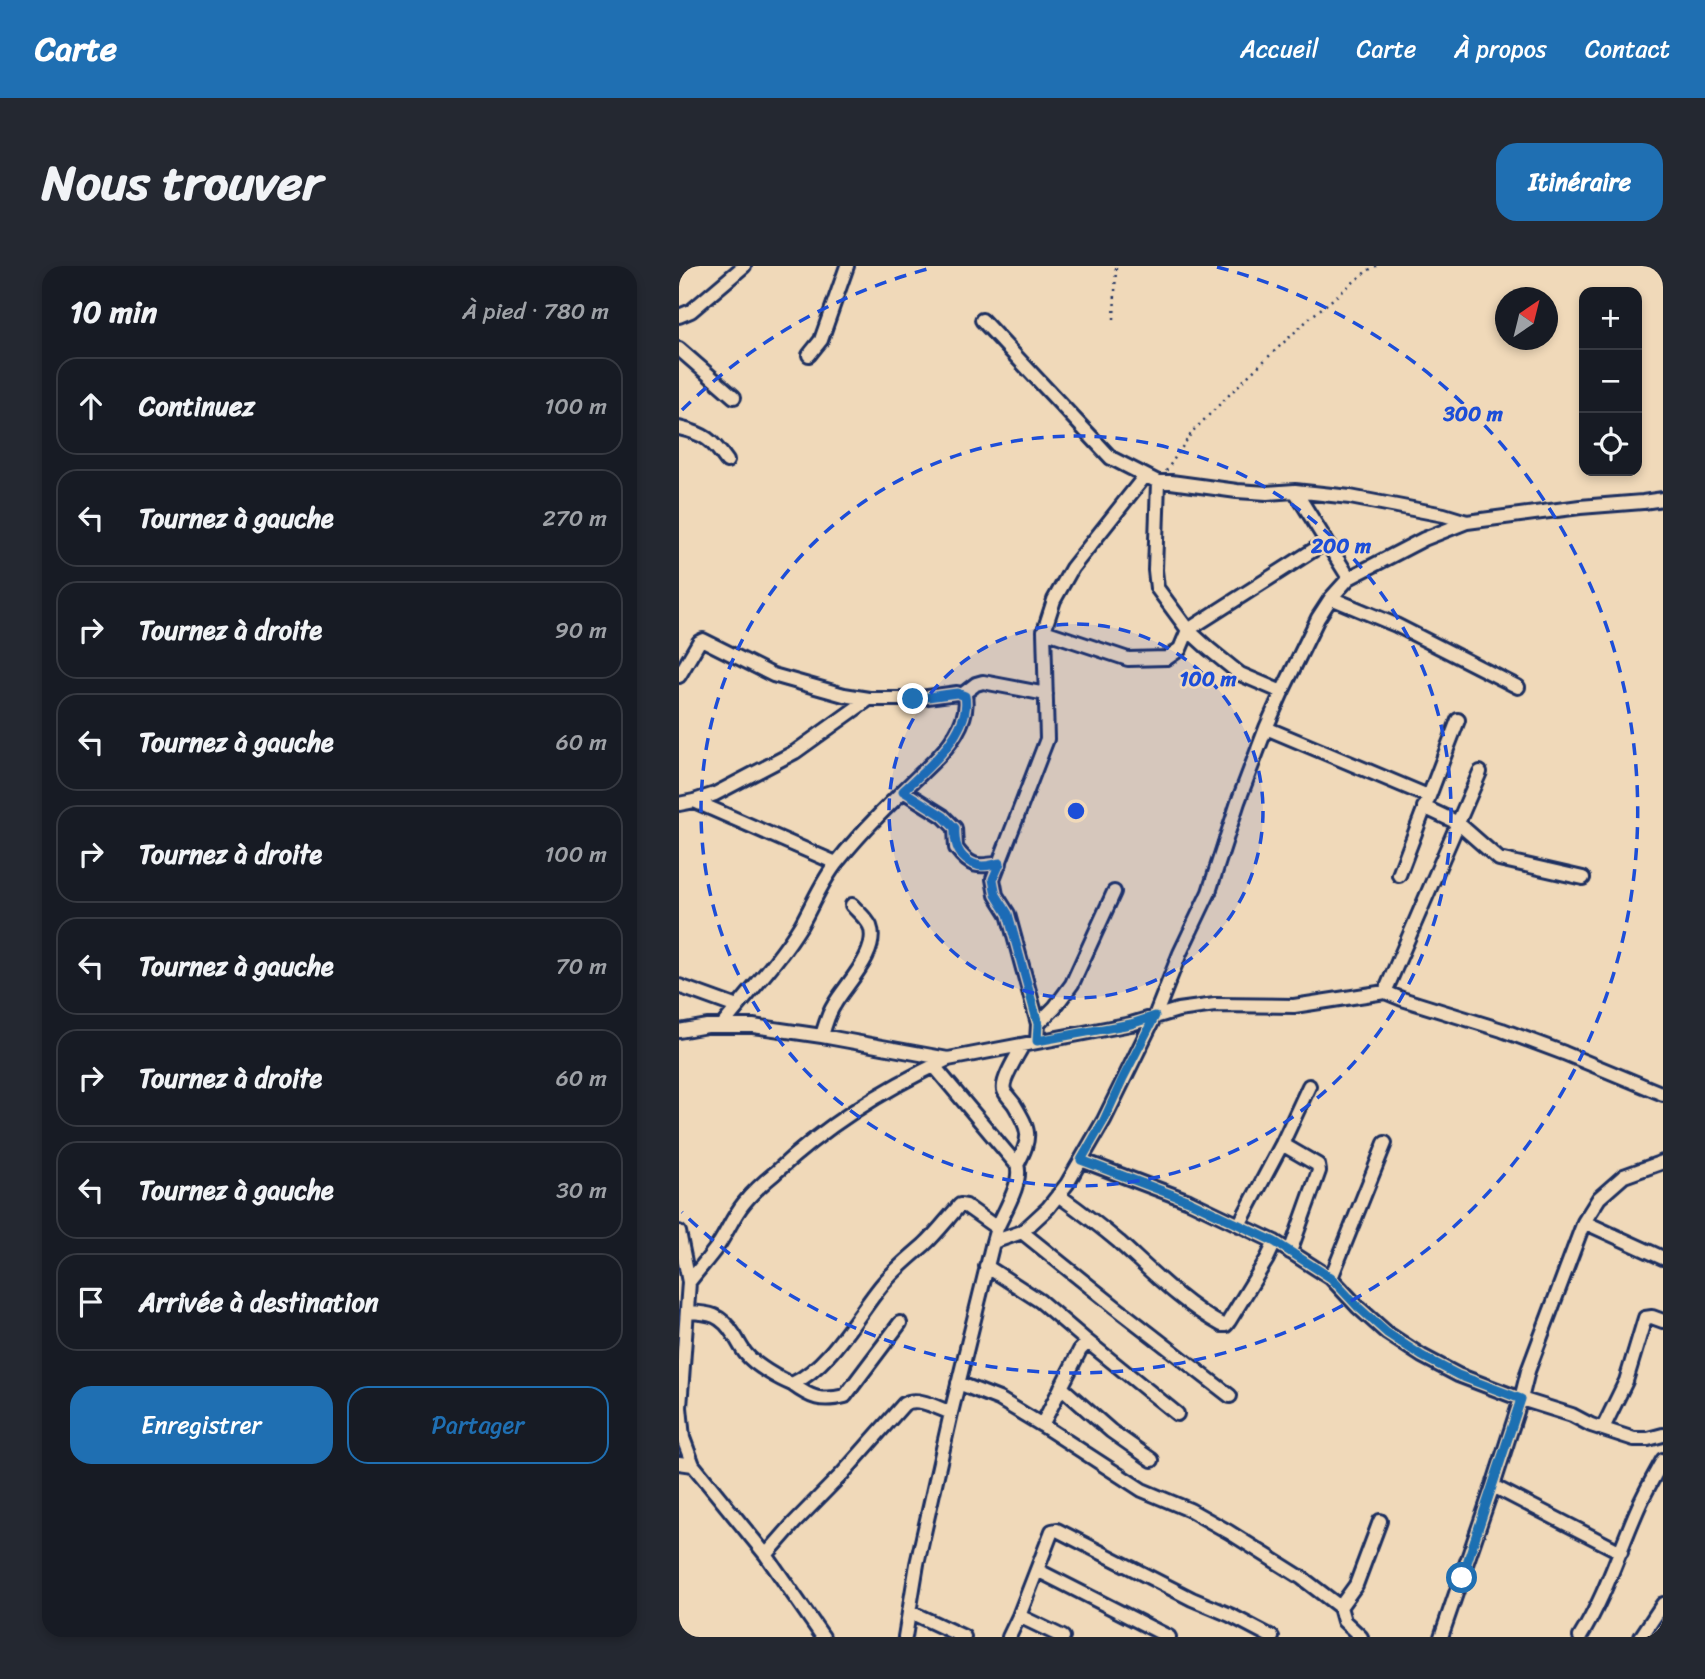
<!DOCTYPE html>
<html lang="fr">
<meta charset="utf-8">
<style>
:root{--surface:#171b24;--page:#242831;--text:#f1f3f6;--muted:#9ea1a6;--line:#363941;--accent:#1f6fb2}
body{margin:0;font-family:Sriracha,sans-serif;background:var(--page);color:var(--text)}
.controls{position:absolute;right:21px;top:21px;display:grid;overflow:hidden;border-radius:14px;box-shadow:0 4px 10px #0003}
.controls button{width:63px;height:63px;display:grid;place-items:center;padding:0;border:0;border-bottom:2px solid var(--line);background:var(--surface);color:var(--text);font:35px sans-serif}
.compass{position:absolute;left:816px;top:21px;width:63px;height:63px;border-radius:50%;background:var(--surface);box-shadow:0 4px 10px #0003;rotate:35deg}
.stop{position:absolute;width:21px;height:21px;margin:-16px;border:5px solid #1f6fb2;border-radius:50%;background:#fff}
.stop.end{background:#1f6fb2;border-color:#fff;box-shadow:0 2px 7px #0008}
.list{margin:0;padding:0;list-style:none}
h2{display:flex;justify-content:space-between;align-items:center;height:91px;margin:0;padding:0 28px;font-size:30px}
h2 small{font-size:23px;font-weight:400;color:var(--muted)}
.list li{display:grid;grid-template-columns:46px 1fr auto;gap:21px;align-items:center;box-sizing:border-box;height:98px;margin:0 14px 14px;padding:0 14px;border:2px solid var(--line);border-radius:21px}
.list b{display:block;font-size:26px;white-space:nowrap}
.list em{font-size:23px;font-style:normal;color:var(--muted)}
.actions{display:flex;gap:14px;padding:21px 28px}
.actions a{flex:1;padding:16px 0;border:2px solid var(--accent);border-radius:21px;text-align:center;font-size:24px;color:var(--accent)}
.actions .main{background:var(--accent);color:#fff}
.icon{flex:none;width:38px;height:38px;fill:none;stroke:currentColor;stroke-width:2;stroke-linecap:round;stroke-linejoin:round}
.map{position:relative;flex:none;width:984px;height:1371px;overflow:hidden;border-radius:21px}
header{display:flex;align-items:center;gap:42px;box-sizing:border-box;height:98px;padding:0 35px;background:var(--accent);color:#fff}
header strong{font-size:33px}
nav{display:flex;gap:38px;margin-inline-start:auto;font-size:24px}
.intro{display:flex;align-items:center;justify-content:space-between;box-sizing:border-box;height:168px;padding:0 42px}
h1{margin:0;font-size:49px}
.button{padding:18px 32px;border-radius:21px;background:var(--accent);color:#fff;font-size:24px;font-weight:700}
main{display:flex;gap:42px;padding:0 42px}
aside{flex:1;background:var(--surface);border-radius:21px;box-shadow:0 4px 10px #0003}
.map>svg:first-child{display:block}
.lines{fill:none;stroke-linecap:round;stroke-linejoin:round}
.street-casing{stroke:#1b2f5e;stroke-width:18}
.path{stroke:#1b2f5e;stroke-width:2.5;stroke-dasharray:2 5;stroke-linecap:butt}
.street{stroke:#f0d9b9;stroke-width:12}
.route{stroke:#1f6fb2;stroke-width:9}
.ring{fill:none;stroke:#1d4ed8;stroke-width:3.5;stroke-dasharray:12 9}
.centre{fill:#1d4ed8;stroke:#f0d9b9;stroke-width:3.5}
.ring-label{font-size:21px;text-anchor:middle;font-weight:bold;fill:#1d4ed8;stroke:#f0d9b9;stroke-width:5;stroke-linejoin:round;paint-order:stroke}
</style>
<header>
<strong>Carte</strong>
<nav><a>Accueil</a><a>Carte</a><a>À propos</a><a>Contact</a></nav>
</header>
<div class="intro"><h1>Nous trouver</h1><a class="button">Itinéraire</a></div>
<main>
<aside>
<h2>10 min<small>À pied · 780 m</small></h2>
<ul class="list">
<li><svg class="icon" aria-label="ahead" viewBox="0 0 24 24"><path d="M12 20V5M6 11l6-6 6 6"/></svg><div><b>Continuez</b></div><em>100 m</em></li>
<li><svg class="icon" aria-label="left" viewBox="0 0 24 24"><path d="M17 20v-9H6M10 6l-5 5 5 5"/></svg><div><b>Tournez à gauche</b></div><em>270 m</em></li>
<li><svg class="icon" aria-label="right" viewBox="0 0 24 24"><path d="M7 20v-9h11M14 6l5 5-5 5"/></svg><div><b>Tournez à droite</b></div><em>90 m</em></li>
<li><svg class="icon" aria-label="left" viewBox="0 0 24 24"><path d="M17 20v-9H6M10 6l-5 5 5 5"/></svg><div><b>Tournez à gauche</b></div><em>60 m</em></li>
<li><svg class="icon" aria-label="right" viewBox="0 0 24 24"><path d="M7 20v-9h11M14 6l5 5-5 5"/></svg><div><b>Tournez à droite</b></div><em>100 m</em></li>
<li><svg class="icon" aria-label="left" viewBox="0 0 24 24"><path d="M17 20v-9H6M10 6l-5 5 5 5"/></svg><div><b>Tournez à gauche</b></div><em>70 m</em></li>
<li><svg class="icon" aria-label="right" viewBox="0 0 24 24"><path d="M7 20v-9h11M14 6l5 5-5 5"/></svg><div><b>Tournez à droite</b></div><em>60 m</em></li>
<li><svg class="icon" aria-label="left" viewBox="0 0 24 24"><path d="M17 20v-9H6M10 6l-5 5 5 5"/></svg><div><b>Tournez à gauche</b></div><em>30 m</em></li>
<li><svg class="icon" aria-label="arrive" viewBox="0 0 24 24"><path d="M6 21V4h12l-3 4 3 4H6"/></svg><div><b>Arrivée à destination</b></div></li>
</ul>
<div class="actions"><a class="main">Enregistrer</a><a>Partager</a></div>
</aside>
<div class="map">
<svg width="984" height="1371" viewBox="0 0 984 1371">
<rect width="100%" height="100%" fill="#f0d9b9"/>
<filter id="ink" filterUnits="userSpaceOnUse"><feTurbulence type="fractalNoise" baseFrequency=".0143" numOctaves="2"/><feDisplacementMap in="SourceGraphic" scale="14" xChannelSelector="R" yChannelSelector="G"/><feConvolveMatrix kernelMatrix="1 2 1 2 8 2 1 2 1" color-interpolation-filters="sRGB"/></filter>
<g filter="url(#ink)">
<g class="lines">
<g class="street-casing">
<path id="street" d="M0 50 12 45 65 0
M303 54 432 192 479 216H492L558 225 588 227 616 225 671 231 765 249 788 256
M0 83 55 131
M130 89 142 74 168 0
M0 162C26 168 33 174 48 195
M479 216 476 304 478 322 509 364 530 383 561 408 603 426
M616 225 670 312
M652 332 717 359 839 421
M365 365 449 393 488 392 501 383 509 364 647 276
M0 410 20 376 24 374 94 409 165 429 190 433H234L278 427 286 430C291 455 268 483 251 499 219 530 187 560 159 595 143 614 134 638 122 659 100 695 69 727 43 760
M284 428 297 418 304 416 367 428
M587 462 749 530
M224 525 264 550 276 562 277 582C292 602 298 601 321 597
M15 535 157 597
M0 538 15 535 36 528 116 486 190 433
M745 541 779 557 820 593 904 612
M720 609 779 454
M0 720 58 741
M706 726 801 506
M359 758 376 741 393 718 435 626
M0 765 28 760H74L143 770 269 793 452 758 499 744 536 739 615 740 706 726 723 733 823 764 885 787 984 828
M143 770C146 759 149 748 155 739 166 719 201 686 191 660 187 652 179 646 173 639
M358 775 359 758 329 648 317 629 314 613 368 473 365 365 375 334 393 302 466 210
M255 800 338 899C344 915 325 946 318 962
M603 878 639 899 640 905 611 986
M402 894 510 935 596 976 652 1012 679 1041 708 1067 743 1090 779 1109 842 1133 893 1149 912 1159 955 1173H969L984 1169
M338 899C353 870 351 865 335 838 332 834 326 828 325 824 322 815 339 788 344 779
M379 929C400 944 420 959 440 976 472 1005 504 1038 543 1059H547L550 1055 588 993 596 976
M905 956 984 992
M560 959 603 878 630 820
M0 966 10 1016 1 1141 4 1172 14 1199 87 1289 144 1371
M343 966 435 1040 551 1130
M307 1000 361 1035 409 1076
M652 1012 706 877
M10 1016C20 1003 31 991 40 978 49 964 55 949 65 937 74 926 85 916 96 907 146 860 207 822 269 793
M9 1046C31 1047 42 1048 55 1069 59 1075 62 1082 67 1088 76 1099 100 1113 113 1118 150 1101 177 1051 202 1020 215 1004 230 992 245 979 258 967 269 952 281 939L287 940 318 962 314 976
M279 1117 320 1133 363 1159 463 1224 511 1244 550 1266 623 1312 661 1341
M113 1118C132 1132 142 1136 166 1130L221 1057
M382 1121 432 1165 473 1194
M363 1159 401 1084 409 1076 498 1148
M924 1162 947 1115 966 1052 973 1051 984 1055
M0 1197 14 1199
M814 1220 942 1286
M87 1289 115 1257 164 1207 225 1138C239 1130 258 1142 272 1147
M358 1304 490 1371
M231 1346 285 1371
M340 1350 384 1371
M226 1371 238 1298 272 1147 314 976 343 966 369 942 388 918 425 854 476 750 501 687 530 626 559 536 587 462 603 426 639 352 652 332 670 312 745 273 788 256 901 241 964 236 984 233
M330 1371 340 1350 373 1265 378 1264 513 1333 551 1349 593 1371
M682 1371 665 1355 661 1341 677 1319 701 1255
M762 1371 814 1220 842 1133 849 1105 905 956 920 932 945 910 984 896
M901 1371C926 1331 940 1285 959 1242 966 1226 975 1210 984 1194
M962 1371 984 1338"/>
</g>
<path class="path" d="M435 53 437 0
M487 205 514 165 570 109 632 51 688 5 697 0"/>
<use href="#street" class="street"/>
</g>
</g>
<g class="lines" filter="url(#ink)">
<path class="route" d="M234 433 278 427 286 430C293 465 247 504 224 525L264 550 276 562C275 578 280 594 298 599 305 602 314 598 321 597L314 613 317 629 329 648 359 758 358 775 452 758 476 750 444 812 425 854 402 894 510 935 596 976 652 1012 679 1041 708 1067 743 1090 779 1109 842 1133 783 1312"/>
</g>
<circle cx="397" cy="545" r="187" fill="#1d4ed8" fill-opacity=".12"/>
<g class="ring">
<circle cx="397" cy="545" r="187"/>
<circle cx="397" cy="545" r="375"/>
<path d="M3 144A562 562 0 0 1 256 1M538 1A562 562 0 1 1 3 946"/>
</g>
<circle cx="397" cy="545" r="10" class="centre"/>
<g class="ring-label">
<text x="794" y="155">300 m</text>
<text x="662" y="287">200 m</text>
<text x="529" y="420">100 m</text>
</g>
</svg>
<div class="controls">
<button>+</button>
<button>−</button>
<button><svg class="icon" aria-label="locate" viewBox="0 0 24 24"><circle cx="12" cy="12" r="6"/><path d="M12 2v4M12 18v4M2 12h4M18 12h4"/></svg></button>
</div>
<svg class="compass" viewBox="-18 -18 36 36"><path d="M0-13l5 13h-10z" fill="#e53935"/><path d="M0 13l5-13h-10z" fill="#9ea1a6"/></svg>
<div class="stop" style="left:783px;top:1312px"></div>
<div class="stop end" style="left:234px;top:433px"></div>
</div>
</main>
